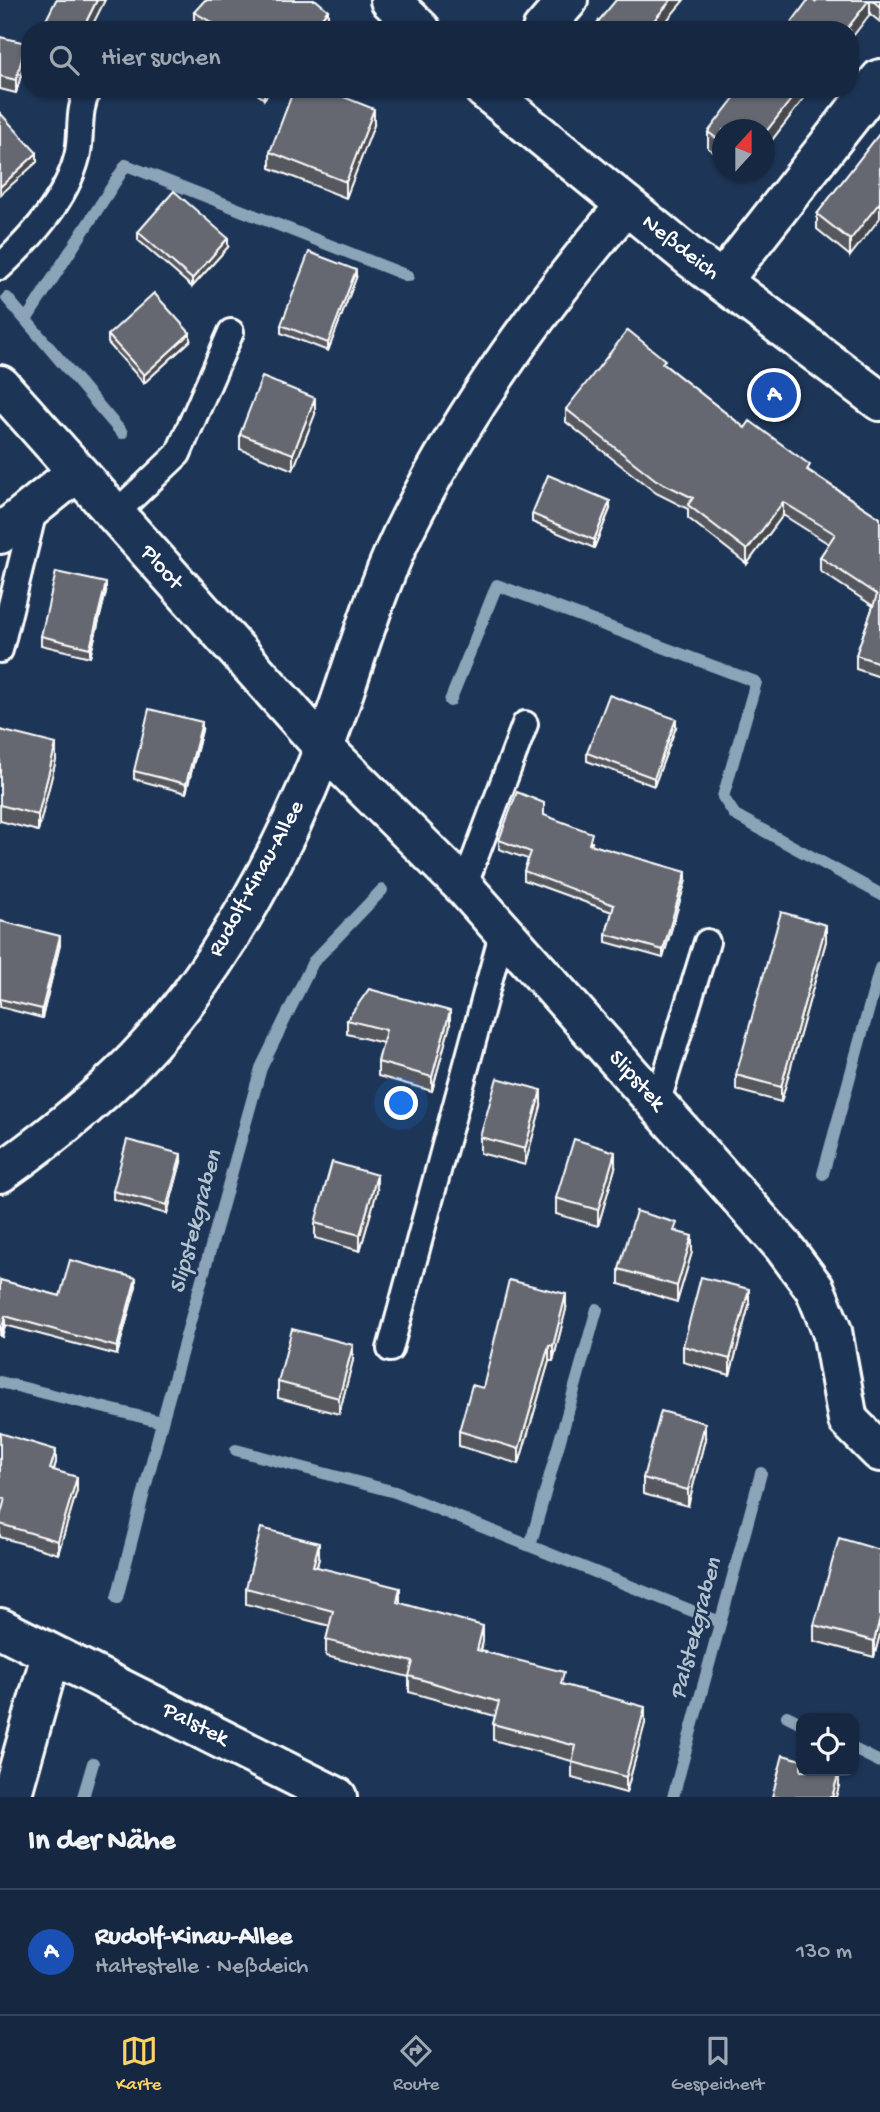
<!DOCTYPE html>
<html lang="de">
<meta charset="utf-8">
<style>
:root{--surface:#162841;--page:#23344c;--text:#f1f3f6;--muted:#9ea6b1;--line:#35445a;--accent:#ffd166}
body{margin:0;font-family:"Gochi Hand",sans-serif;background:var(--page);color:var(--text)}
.controls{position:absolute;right:21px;bottom:21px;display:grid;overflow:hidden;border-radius:14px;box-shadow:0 2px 5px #0004}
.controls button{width:63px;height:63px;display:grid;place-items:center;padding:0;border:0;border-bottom:2px solid var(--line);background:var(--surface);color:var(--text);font:35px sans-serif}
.compass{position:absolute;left:712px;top:119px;width:63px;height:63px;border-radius:50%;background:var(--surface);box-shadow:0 2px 5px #0004;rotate:21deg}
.you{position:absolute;left:402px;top:1104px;width:24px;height:24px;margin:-18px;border:5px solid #fff;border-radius:50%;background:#1a73e8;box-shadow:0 0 0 10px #1a73e833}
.badge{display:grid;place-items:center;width:46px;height:46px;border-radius:50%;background:var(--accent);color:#fff;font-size:23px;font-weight:700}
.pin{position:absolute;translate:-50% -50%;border:4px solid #fff;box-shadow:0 2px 7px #0006}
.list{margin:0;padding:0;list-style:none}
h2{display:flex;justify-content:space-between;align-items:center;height:91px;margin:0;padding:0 28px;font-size:30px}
h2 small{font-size:23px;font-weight:400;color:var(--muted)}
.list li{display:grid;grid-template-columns:46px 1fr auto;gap:21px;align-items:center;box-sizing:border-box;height:126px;padding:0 28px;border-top:2px solid var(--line)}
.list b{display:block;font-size:26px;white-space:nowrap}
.list p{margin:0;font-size:23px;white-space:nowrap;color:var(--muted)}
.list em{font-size:23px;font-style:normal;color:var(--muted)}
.icon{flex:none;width:38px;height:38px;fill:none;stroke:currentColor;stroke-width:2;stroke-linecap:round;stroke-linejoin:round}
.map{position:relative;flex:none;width:880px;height:1797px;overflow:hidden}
.search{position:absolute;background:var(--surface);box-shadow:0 2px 5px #0004;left:21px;right:21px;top:21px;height:77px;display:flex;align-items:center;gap:18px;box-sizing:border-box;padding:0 24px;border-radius:28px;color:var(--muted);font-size:26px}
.sheet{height:217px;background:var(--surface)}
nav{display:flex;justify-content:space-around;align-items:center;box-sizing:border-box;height:98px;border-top:2px solid var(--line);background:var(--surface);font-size:19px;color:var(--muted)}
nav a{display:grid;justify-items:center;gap:4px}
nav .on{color:var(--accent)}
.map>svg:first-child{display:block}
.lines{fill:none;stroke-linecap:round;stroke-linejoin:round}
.stream{stroke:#8ca4b8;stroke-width:12}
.lane-casing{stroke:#fff;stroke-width:30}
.street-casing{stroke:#fff;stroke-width:44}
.secondary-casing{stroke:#fff;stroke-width:44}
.lane{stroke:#1d3557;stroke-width:24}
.street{stroke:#1d3557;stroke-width:38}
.secondary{stroke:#1d3557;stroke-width:38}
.wall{fill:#57595f;stroke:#fff;stroke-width:2}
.shaded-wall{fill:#47484e;stroke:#fff;stroke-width:2}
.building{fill:#65676f;stroke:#fff;stroke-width:2}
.labels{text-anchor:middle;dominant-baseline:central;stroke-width:5;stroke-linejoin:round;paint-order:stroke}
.street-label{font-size:23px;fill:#fff;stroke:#1d3557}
.water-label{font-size:24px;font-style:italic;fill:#b3c3cf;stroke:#1d3557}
</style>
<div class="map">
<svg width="880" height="1797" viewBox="0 0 880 1797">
<rect width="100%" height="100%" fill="#1d3557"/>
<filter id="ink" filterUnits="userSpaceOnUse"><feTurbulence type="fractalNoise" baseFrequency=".0143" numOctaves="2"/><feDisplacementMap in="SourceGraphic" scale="14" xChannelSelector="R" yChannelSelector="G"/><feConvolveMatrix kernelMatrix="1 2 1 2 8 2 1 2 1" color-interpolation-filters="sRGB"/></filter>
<g filter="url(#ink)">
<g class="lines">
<path class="stream" d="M7 298 122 433
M26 320 126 165 408 276
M450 701 497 585 756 682 723 797 735 815 880 894
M823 1174 880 968
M0 1382 162 1422
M236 1450 395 1492 720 1622
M530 1546 597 1309
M117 1598 162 1422 261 1068 313 962 382 890
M787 1716 801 1723
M854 1749 880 1762
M83 1797 93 1763
M673 1797 761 1473"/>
<g class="lane-casing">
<path id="lane" d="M0 267C31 238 66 200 77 157 83 134 76 111 89 89
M114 515 178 454 231 332
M0 650 35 507
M464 887 525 724
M657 1104 707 942
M390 1349 503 930"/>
</g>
<g class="street-casing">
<path id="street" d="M542 30 568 0
M722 281 880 79
M0 385 324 748 464 887 783 1246 815 1289 832 1331 848 1420 880 1452
M0 534 77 472
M0 1173C54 1135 107 1092 151 1043 222 964 285 848 323 750 353 673 372 593 410 519 468 404 543 303 626 205
M0 1628 337 1797
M11 1797 51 1655"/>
</g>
<g class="secondary-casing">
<path id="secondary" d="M390 0 421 30
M484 89 691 258 880 401"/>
</g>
<use href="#lane" class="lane"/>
<use href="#street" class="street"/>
<use href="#secondary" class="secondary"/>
</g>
<path class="wall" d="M817 0H880V22L870 14 815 2Z
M194 12 328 24 323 30H201L194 26Z
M0 37 26 57 16 93 0 89Z
M251 89H272L264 99Z
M811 89 765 149V130H723V159L708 148V132Z
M374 125 346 198 270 168V152Z
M880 133 850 256 817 229V214Z
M138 232 228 247 192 287 138 240Z
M356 278 328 351 281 333V325Z
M108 335 190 341 144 383 108 343Z
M665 365 745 428 880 518V677L856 669V655L873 606 820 571V557L829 544 783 515 747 564 688 518V509L656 493 566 422V409Z
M315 414 293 470 240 449V434Z
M610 509 594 548 532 522V514Z
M106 592 90 657 41 645V636Z
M676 727 654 786 587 761V753Z
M0 730 56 760 38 831 0 821Z
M202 730 186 793 134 779V771Z
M499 840 592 842 591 844 686 880 663 958 606 942V934L612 912 524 880V871L528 859 499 849Z
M0 921 60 945 42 1018 0 1007Z
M826 941 781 1102 736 1090V1075Z
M347 1020 450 1025 432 1091 378 1076V1062L383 1043 347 1034Z
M541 1106 525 1165 480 1153V1137Z
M181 1162 167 1214 113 1199V1191Z
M615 1168 598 1226 556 1214V1198Z
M377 1191 360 1251 315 1238V1223Z
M677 1231 692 1252 677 1302 619 1284V1269Z
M0 1280 60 1296 136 1286 117 1355 5 1325 2 1337 0 1336Z
M749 1305 730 1375 683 1362V1346Z
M566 1309 553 1361H549L519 1464 459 1446V1431L483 1388Z
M353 1360 339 1414 278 1398V1382Z
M0 1433 56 1462 54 1470 77 1490 58 1554 0 1537V1517L2 1511 0 1510Z
M705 1439 688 1506 643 1494V1478Z
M880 1550V1634L874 1657 814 1641V1625Z
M319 1558 317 1567 483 1641 481 1651 564 1685 645 1723 626 1793 572 1778V1761L493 1740V1724L495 1716 409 1692V1677L326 1656V1640L330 1626 246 1604V1588Z"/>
<path class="shaded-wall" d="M97 0H105L90 30H82Z
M671 0H684L659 30H646Z
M869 0H870V14L850 40V30H846Z
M328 10V24L323 30H311Z
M26 43V57L16 93V80Z
M264 89H272L264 99Z
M799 89H811L765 149V133Z
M374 109V125L346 198V182Z
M37 153V162L0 195V187Z
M880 202V218L850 256V240Z
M228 238V247L192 287V279Z
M356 270V278L328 351V343Z
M190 333V341L144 383V375Z
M315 398V414L293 470V454Z
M610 501V509L594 548V540Z
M783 502V515L747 564V550Z
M106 583V592L90 657V648Z
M676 719V727L654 786V778Z
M202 722V730L186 793V784Z
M56 744V760L38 831V815Z
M686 872V880L663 958V950Z
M826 925V941L781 1102V1087Z
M60 936V945L42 1018V1009Z
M450 1011V1025L432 1091V1077Z
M541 1090V1106L525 1165V1149Z
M615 1152V1168L598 1226V1210Z
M181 1154V1162L167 1214V1205Z
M377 1175V1191L360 1251V1235Z
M692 1236V1252L677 1302V1286Z
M136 1278V1286L117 1355V1347Z
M749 1289V1305L730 1375V1359Z
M566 1294V1309L553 1361V1346Z
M5 1316V1325L2 1337V1329Z
M353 1345V1360L339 1414V1398Z
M549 1345V1361L519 1464V1449Z
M705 1423V1439L688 1506V1490Z
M56 1450V1462L50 1482V1469Z
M77 1477V1490L58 1554V1541Z
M319 1543V1558L313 1581V1566Z
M400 1588V1604L397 1602Z
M880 1618V1634L874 1657V1641Z
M483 1626V1641L477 1665V1650Z
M645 1707V1723L626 1793V1777Z
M839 1771V1786L836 1797H832Z"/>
<path class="building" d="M56 0H97L82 30H41Z
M205 0H316L328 10 311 30H225L194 12Z
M616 0H671L646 30H591Z
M808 0H812L815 2 817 0H869L846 30H786Z
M872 0H880V7Z
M0 37 26 43 16 80 0 76Z
M294 89H324L374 109 346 182 270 152Z
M741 89H799L765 133V130H723V143L708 132Z
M0 113 37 153 0 187Z
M880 133V202L850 240 817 214Z
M174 191 228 238 192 279 138 232Z
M309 252 356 270 328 343 281 325Z
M154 293 190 333 144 375 108 335Z
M628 330 665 360 662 363 745 428 750 421 810 465 807 470 880 518V663L856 655 877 595 820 557 835 534 783 502 747 550 688 505 693 498 656 480 566 409Z
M262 377 315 398 293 454 240 434Z
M548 475 610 501 594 540 532 514Z
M56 572 106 583 90 648 41 636Z
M609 695 676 719 654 778 587 753Z
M149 709 202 722 186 784 134 771Z
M0 730 56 744 38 815 0 805Z
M517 792 544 803V815L592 833 589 844 686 872 663 950 606 934 614 905 524 871 531 852 499 840Z
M781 912 826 925 781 1087 736 1075Z
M0 921 60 936 42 1009 0 999Z
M369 989 450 1011 432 1077 378 1062 386 1030 347 1020Z
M497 1078 541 1090 525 1149 480 1137Z
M574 1139 615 1152 598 1210 556 1198Z
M127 1140 181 1154 167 1205 113 1191Z
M332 1162 377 1175 360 1235 315 1223Z
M636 1211 677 1223 674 1231 692 1236 677 1286 619 1269Z
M70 1260 136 1278 117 1347 5 1316 2 1329 0 1328V1280L60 1296Z
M701 1277 749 1289 730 1359 683 1346Z
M509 1280 566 1294 553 1346 549 1345 519 1449 459 1431 472 1385 483 1388Z
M292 1329 353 1345 339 1398 278 1382Z
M661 1411 705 1423 688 1490 643 1478Z
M0 1433 56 1450 50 1469 77 1477 58 1541 0 1524V1517L5 1499 0 1498Z
M261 1528 319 1543 313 1566 400 1588 397 1602 483 1626 477 1650 564 1672 561 1684 645 1707 626 1777 572 1762 576 1746 493 1724 499 1702 409 1676 413 1662 326 1640 333 1611 246 1588Z
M839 1538 880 1550V1618L874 1641 814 1625Z
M783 1755 801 1760V1771H839L832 1797H772Z"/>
</g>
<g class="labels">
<g class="street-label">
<text transform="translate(680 248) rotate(38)">Neßdeich</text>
<text transform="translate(161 568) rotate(48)">Ploot</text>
<text transform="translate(257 879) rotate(-61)">Rudolf-Kinau-Allee</text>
<text transform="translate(636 1081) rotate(48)">Slipstek</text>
<text transform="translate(195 1725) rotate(27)">Palstek</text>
</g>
<g class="water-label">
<text transform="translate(197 1222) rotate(-75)">Slipstekgraben</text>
<text transform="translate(697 1629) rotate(-75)">Palstekgraben</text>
</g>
</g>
</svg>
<div class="controls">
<button><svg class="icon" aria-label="locate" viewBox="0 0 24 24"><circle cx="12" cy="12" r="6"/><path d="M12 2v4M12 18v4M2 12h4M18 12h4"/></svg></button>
</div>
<svg class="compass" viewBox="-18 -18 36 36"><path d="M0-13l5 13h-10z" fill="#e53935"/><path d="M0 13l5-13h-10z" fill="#9ea6b1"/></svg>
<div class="you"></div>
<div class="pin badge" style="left:774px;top:395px;background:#1a4fb4">A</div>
<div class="search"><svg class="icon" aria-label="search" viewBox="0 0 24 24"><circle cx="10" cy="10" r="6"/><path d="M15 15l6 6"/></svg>Hier suchen</div>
</div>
<section class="sheet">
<h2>In der Nähe<small></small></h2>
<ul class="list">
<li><span class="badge" style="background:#1a4fb4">A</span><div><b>Rudolf-Kinau-Allee</b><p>Haltestelle · Neßdeich</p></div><em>130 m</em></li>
</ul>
</section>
<nav>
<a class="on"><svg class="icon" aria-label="map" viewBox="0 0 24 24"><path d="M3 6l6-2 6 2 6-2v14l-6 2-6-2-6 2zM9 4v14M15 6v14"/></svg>Karte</a>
<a><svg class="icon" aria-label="directions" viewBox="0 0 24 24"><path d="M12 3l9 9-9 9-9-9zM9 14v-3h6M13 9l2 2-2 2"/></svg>Route</a>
<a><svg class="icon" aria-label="saved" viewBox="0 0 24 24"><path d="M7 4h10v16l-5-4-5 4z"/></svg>Gespeichert</a>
</nav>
